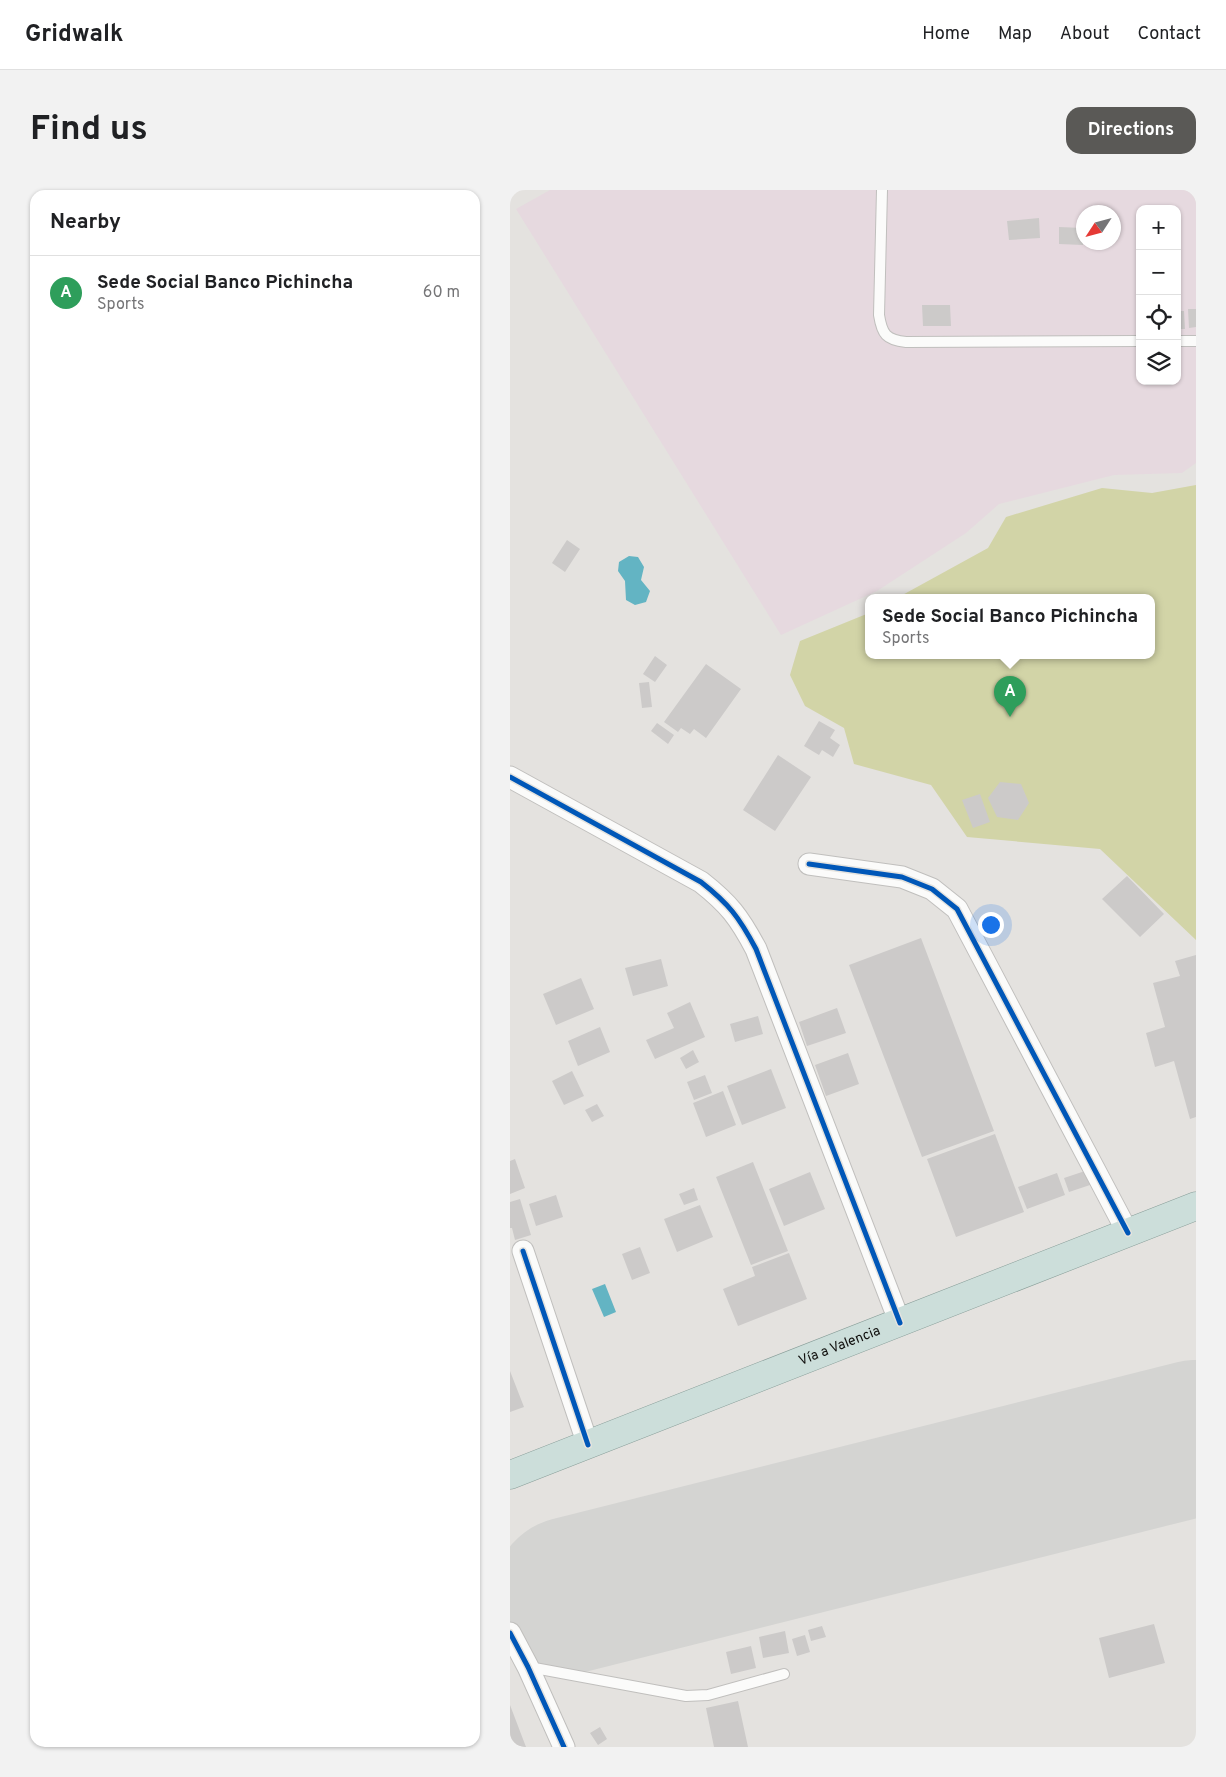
<!DOCTYPE html>
<meta charset="utf-8">
<style>
:root{--surface:#fff;--page:#f2f2f2;--text:#202124;--muted:#757577;--line:#e0e0e0;--accent:#5a5956}
body{margin:0;font-family:Overpass,sans-serif;background:var(--page);color:var(--text)}
.controls{position:absolute;right:15px;top:15px;display:grid;overflow:hidden;border-radius:10px;box-shadow:0 1px 4px #0004}
.controls button{width:45px;height:45px;display:grid;place-items:center;padding:0;border:0;border-bottom:1px solid var(--line);background:var(--surface);color:var(--text);font:25px sans-serif}
.compass{position:absolute;left:566px;top:15px;width:45px;height:45px;border-radius:50%;background:var(--surface);box-shadow:0 1px 4px #0004;rotate:234deg}
.you{position:absolute;left:480px;top:734px;width:18px;height:18px;margin:-12px;border:4px solid #fff;border-radius:50%;background:#1a73e8;box-shadow:0 0 0 8px #1a73e833}
.badge{display:grid;place-items:center;width:32px;height:32px;border-radius:50%;background:var(--accent);color:#fff;font-size:16px;font-weight:700}
.pin{position:absolute;translate:-50% -41px;filter:drop-shadow(0 1px 2px #0008)}
.pin::after{content:'';position:absolute;top:26px;width:18px;height:15px;background:inherit;clip-path:polygon(0 0,100% 0,50% 100%)}
.popup{position:absolute;left:355px;top:404px;width:290px;height:65px;box-sizing:border-box;display:grid;place-content:center;border-radius:10px;background:var(--surface);filter:drop-shadow(0 1px 4px #0005);font-size:16px;white-space:nowrap;color:var(--muted)}
.popup b{font-size:19px;color:var(--text)}
.popup::after{content:'';position:absolute;left:50%;top:100%;margin-left:-10px;border:10px solid transparent;border-top-color:var(--surface)}
.list{margin:0;padding:0;list-style:none}
h2{display:flex;justify-content:space-between;align-items:center;height:65px;margin:0;padding:0 20px;font-size:21px}
h2 small{font-size:16px;font-weight:400;color:var(--muted)}
.list li{display:grid;grid-template-columns:32px 1fr auto;gap:15px;align-items:center;box-sizing:border-box;height:75px;padding:0 20px;border-top:1px solid var(--line)}
.list b{display:block;font-size:19px;white-space:nowrap}
.list p{margin:0;font-size:16px;white-space:nowrap;color:var(--muted)}
.list em{font-size:16px;font-style:normal;color:var(--muted)}
.icon{flex:none;width:28px;height:28px;fill:none;stroke:currentColor;stroke-width:2;stroke-linecap:round;stroke-linejoin:round}
.map{position:relative;flex:none;width:686px;height:1557px;overflow:hidden;border-radius:15px}
header{display:flex;align-items:center;gap:30px;box-sizing:border-box;height:70px;padding:0 25px;background:var(--surface);border-bottom:1px solid var(--line)}
header strong{font-size:24px}
nav{display:flex;gap:28px;margin-inline-start:auto;font-size:18px}
.intro{display:flex;align-items:center;justify-content:space-between;box-sizing:border-box;height:120px;padding:0 30px}
h1{margin:0;font-size:35px}
.button{padding:12px 22px;border-radius:15px;background:var(--accent);color:#fff;font-size:18px;font-weight:700}
main{display:flex;gap:30px;padding:0 30px}
aside{flex:1;background:var(--surface);border-radius:15px;box-shadow:0 1px 4px #0004}
.map>svg:first-child{display:block}
.built{fill:#d5d3cb}
.industrial{fill:#e6d9df;fill-rule:evenodd}
.green{fill:#d2d4a7}
.water{fill:#63b4c3}
.lines{fill:none;stroke-linecap:round;stroke-linejoin:round}
.runway{stroke:#d4d4d2;stroke-width:156}
.building{fill:#cccac9}
.service-casing{stroke:#c0bfbd;stroke-width:12}
.minor-casing{stroke:#c0bfbd;stroke-width:23}
.trunk-casing{stroke:#889e99;stroke-width:29}
.service{stroke:#fbfbfa;stroke-width:10}
.minor{stroke:#fbfbfa;stroke-width:21}
.trunk{stroke:#ccdeda;stroke-width:28}
.cycleway-casing{stroke:#e5e3de;stroke-width:8}
.cycleway{stroke:#0057b8;stroke-width:5}
.labels{text-anchor:middle;dominant-baseline:central;stroke-width:5;stroke-linejoin:round;paint-order:stroke}
.street-label{font-size:14px;fill:#100f0d;stroke:#e5e3de}
</style>
<header>
<strong>Gridwalk</strong>
<nav><a>Home</a><a>Map</a><a>About</a><a>Contact</a></nav>
</header>
<div class="intro"><h1>Find us</h1><a class="button">Directions</a></div>
<main>
<aside>
<h2>Nearby<small></small></h2>
<ul class="list">
<li><span class="badge" style="background:#2e9e5b">A</span><div><b>Sede Social Banco Pichincha</b><p>Sports</p></div><em>60 m</em></li>
</ul>
</aside>
<div class="map">
<svg width="686" height="1557" viewBox="0 0 686 1557">
<rect width="100%" height="100%" fill="#e4e2df"/>
<path class="built" d="M686 1219V1302L72 1434 48 1432 36 1385Z"/>
<path class="industrial" d="M40 0H686V273L672 283 604 285 489 314 456 343 367 401 271 445 6 19ZM630 19H667V191H630ZM574 22H604V52H574Z"/>
<path class="green" d="M686 295V750L590 659 457 647 421 595 344 574 334 538 295 516 280 485 290 451 359 423V466H641V408H387L478 358 496 327 592 298 642 303Z"/>
<path class="water" d="M119 366 128 367 134 377 131 390 140 401 136 412 125 415 116 410 115 391 108 381 109 372Z
M95 1094 106 1122 94 1127 82 1099Z"/>
<g class="lines">
<path class="runway" d="M61 1405 686 1248"/>
</g>
<path class="building" d="M529 28 530 48 499 50 497 31Z
M549 37 573 38V55L549 54Z
M412 115H440L441 136H413Z
M678 119H686V137L679 138Z
M667 121H674L675 139H667Z
M57 350 70 359 55 382 42 373Z
M145 466 157 475 145 492 133 484Z
M196 474 231 499 196 548 184 539 180 544 171 538 168 542 154 532Z
M139 492 142 517 132 518 129 493Z
M309 531 325 540 320 548 330 555 323 567 312 560 309 565 294 556Z
M147 533 164 545 158 554 141 541Z
M268 565 301 587 265 641 233 620Z
M490 592 511 594 519 613 508 630 487 627 478 608Z
M470 604 480 632 463 638 452 610Z
M617 686 654 724 630 747 592 709Z
M411 748 484 941 412 967 339 775Z
M686 765V927L680 929 664 871 645 877 636 843 655 837 643 793 670 786 665 771Z
M151 769 158 796 123 806 115 778Z
M71 788 84 819 46 835 33 804Z
M180 812 195 847 145 869 136 850 164 838 157 823Z
M327 818 336 843 297 856 289 832Z
M248 826 253 844 225 852 220 834Z
M90 837 100 862 68 876 58 851Z
M183 860 189 872 176 879 170 868Z
M338 863 349 894 316 906 305 875Z
M261 879 276 918 232 935 217 896Z
M62 881 74 906 54 915 42 891Z
M195 885 202 903 184 910 177 892Z
M213 901 226 935 196 947 183 913Z
M87 914 94 926 82 932 75 920Z
M485 944 514 1022 446 1047 417 969Z
M5 969 15 998 0 1004V971Z
M243 972 278 1061 241 1075 206 987Z
M575 981 580 995 559 1002 554 988Z
M300 982 315 1019 274 1036 259 999Z
M547 983 555 1005 517 1019 508 997Z
M184 998 188 1010 174 1015 169 1004Z
M46 1005 53 1027 26 1036 19 1014Z
M10 1009 21 1045 5 1050 2 1038H0V1012Z
M190 1015 203 1047 167 1062 154 1029Z
M130 1057 140 1083 122 1090 112 1064Z
M279 1063 297 1109 228 1136 213 1099 245 1086 242 1077Z
M0 1181 14 1217 0 1222Z
M644 1434 655 1473 599 1488 589 1448Z
M312 1436 316 1447 301 1451 298 1440Z
M275 1441 279 1463 253 1468 249 1447Z
M295 1445 300 1462 287 1466 282 1449Z
M241 1456 246 1478 221 1484 216 1462Z
M228 1511 238 1557H204L196 1518Z
M0 1515 16 1557H0Z
M90 1537 97 1549 88 1555 80 1543Z"/>
<g class="lines">
<g class="service-casing">
<path id="service" d="M372 0 369 125C372 144 376 150 396 152L630 151
M667 151H686
M19 1477 176 1506 198 1505 274 1484"/>
</g>
<g class="minor-casing">
<path id="minor" d="M0 587 191 692C219 714 229 727 246 759L390 1133
M299 674 392 687 422 699 447 719 618 1043
M13 1061 78 1255
M0 1443 18 1477 54 1557"/>
</g>
<g class="trunk-casing">
<g id="trunk">
<path id="s1" d="M0 1285 686 1016"/>
</g>
</g>
<use href="#service" class="service"/>
<use href="#minor" class="minor"/>
<use href="#trunk" class="trunk"/>
<g class="cycleway-casing">
<path id="cycleway" d="M0 587 191 692C219 714 229 727 246 759L390 1133
M299 674 392 687 422 699 447 719 618 1043
M13 1061 78 1255
M0 1443 18 1477 54 1557"/>
</g>
<use href="#cycleway" class="cycleway"/>
</g>
<g class="labels">
<g class="street-label">
<text stroke="none"><textPath href="#s1" startOffset="354">Vía a Valencia</textPath></text>
</g>
</g>
</svg>
<div class="controls">
<button>+</button>
<button>−</button>
<button><svg class="icon" aria-label="locate" viewBox="0 0 24 24"><circle cx="12" cy="12" r="6"/><path d="M12 2v4M12 18v4M2 12h4M18 12h4"/></svg></button>
<button><svg class="icon" aria-label="layers" viewBox="0 0 24 24"><path d="M12 4l9 5-9 5-9-5zM3 14l9 5 9-5"/></svg></button>
</div>
<svg class="compass" viewBox="-18 -18 36 36"><path d="M0-13l5 13h-10z" fill="#e53935"/><path d="M0 13l5-13h-10z" fill="#757577"/></svg>
<div class="you"></div>
<div class="pin badge" style="left:500px;top:527px;background:#2e9e5b">A</div>
<div class="popup"><b>Sede Social Banco Pichincha</b>Sports</div>
</div>
</main>
